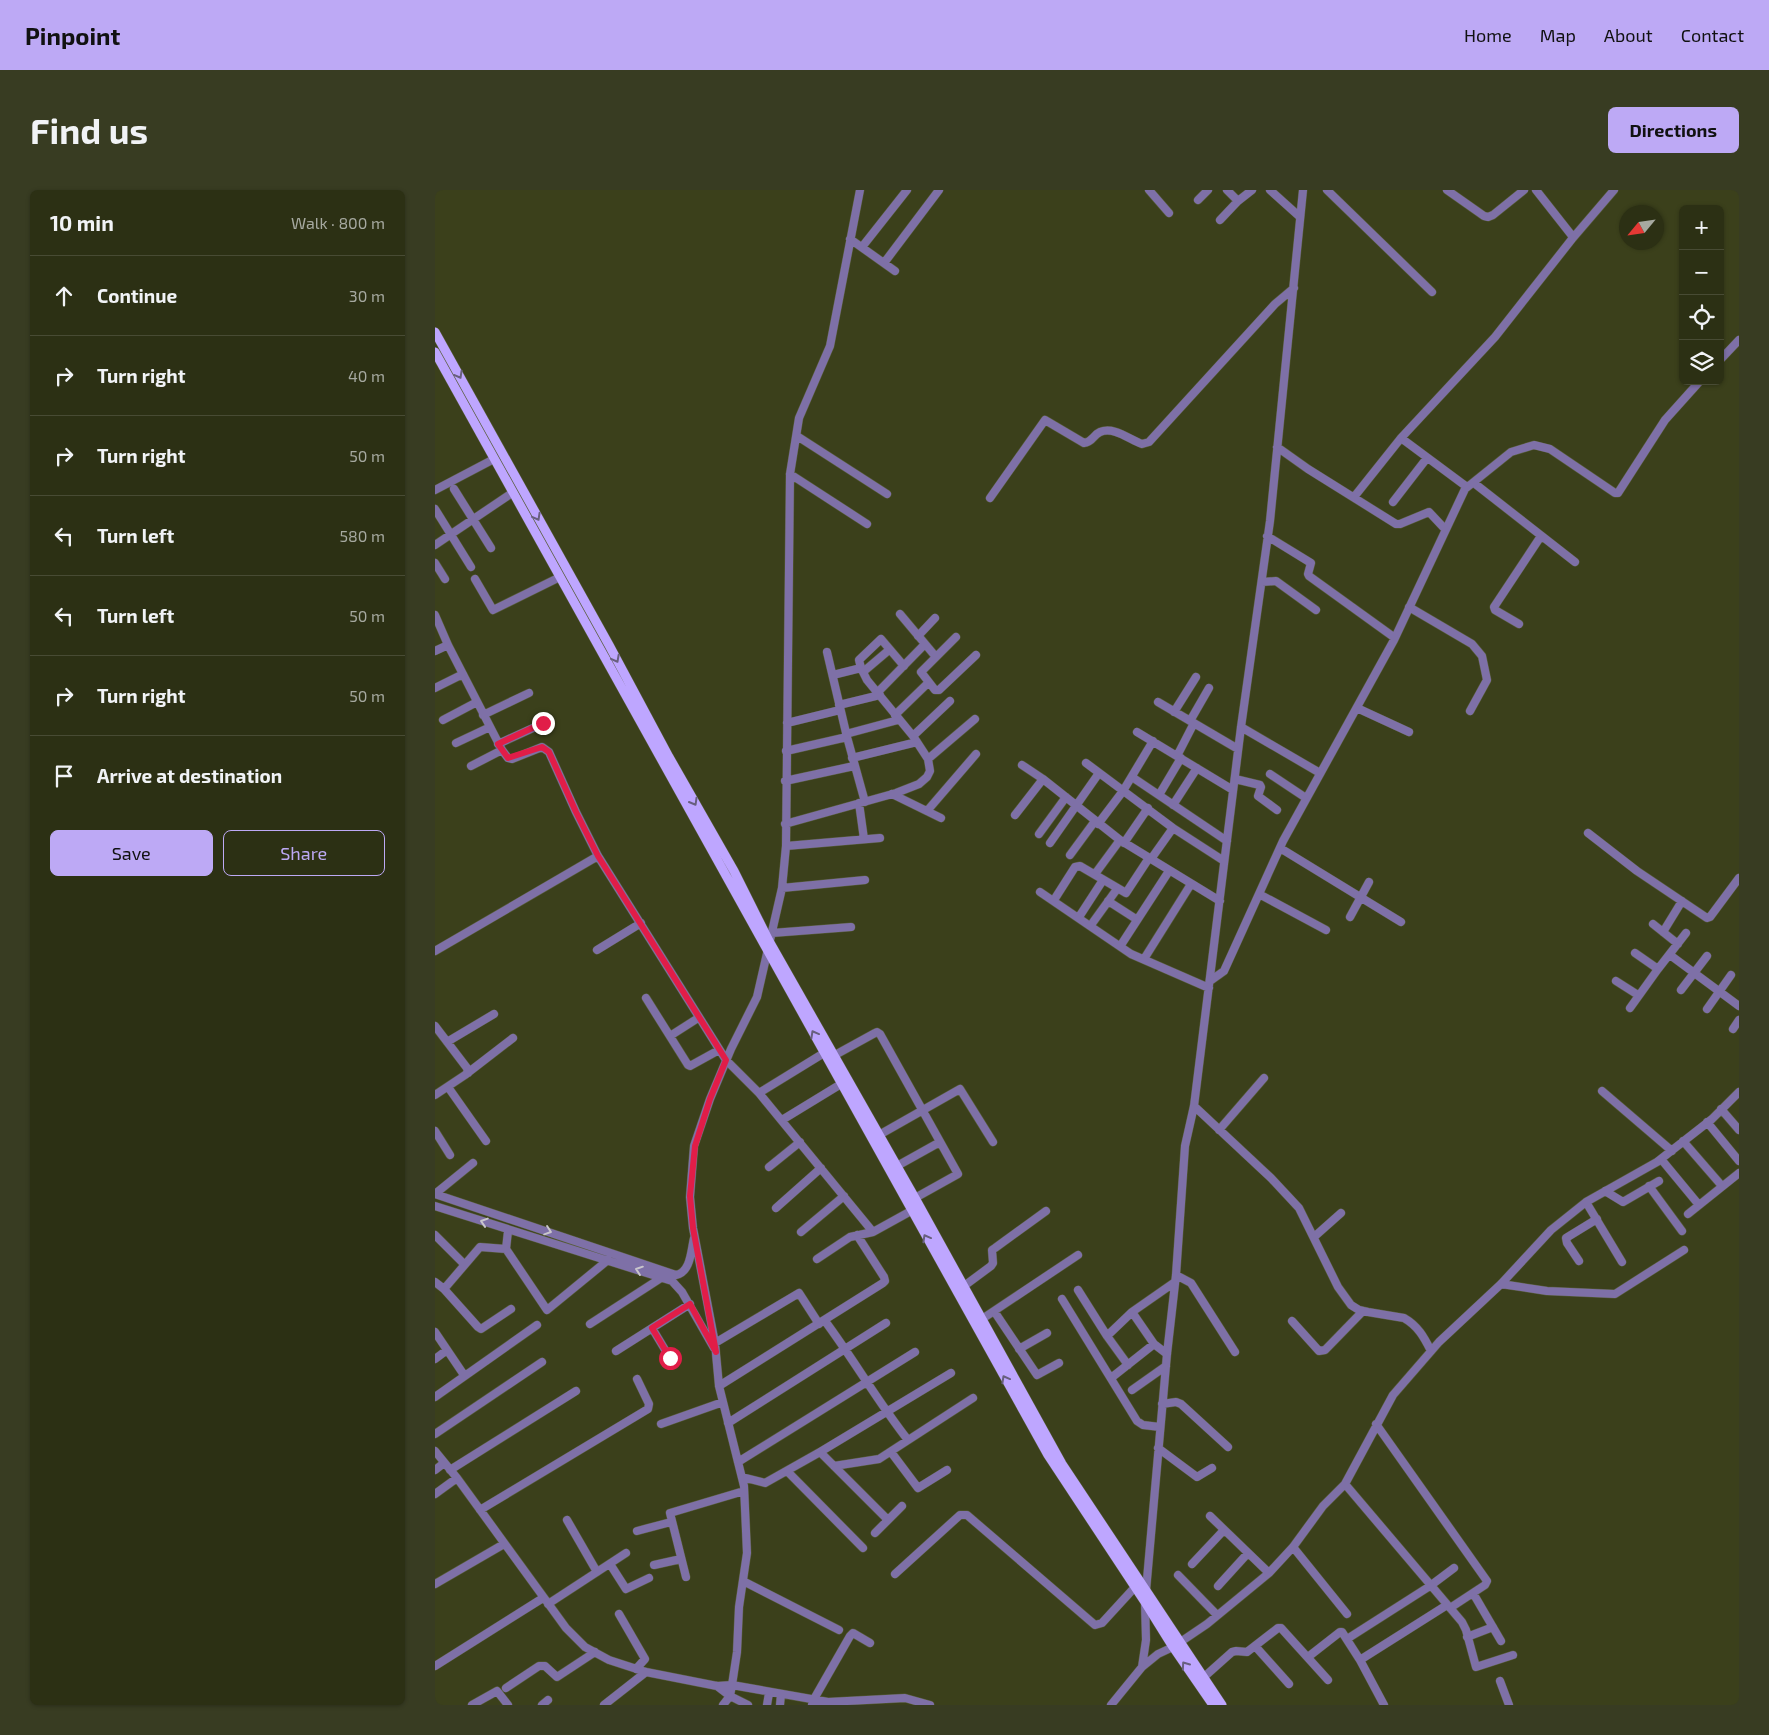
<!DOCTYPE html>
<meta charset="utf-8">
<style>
:root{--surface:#2c3014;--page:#383c22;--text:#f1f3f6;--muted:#a6a9a0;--line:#484b34;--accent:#bda9f5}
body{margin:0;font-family:"Exo 2",sans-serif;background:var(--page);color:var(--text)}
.controls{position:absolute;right:15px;top:15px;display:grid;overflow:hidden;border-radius:8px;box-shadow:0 1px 4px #0004}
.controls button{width:45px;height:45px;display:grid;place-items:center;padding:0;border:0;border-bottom:1px solid var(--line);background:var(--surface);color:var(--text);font:25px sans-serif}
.compass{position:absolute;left:1184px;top:15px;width:45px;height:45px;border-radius:50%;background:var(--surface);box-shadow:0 1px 4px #0004;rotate:241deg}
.stop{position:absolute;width:15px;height:15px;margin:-11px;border:4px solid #e11d48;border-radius:50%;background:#fff}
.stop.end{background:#e11d48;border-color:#fff;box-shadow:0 1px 5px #0008}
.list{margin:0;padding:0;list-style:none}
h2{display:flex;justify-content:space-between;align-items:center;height:65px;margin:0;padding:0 20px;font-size:21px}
h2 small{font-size:16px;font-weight:400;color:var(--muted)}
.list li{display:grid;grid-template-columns:32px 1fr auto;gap:15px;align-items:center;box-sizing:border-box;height:80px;padding:0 20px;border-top:1px solid var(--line)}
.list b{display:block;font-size:19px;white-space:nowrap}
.list em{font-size:16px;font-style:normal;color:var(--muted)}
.actions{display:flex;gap:10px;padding:15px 20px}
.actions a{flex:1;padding:11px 0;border:1px solid var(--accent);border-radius:8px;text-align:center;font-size:18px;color:var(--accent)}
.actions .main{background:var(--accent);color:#111}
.icon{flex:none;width:28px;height:28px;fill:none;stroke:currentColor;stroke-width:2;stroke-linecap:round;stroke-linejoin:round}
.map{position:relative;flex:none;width:1304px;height:1515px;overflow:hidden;border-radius:8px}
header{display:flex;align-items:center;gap:30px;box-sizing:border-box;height:70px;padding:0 25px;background:var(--accent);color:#111}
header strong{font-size:24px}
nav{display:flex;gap:28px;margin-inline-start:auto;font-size:18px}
.intro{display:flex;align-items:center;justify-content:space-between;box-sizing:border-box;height:120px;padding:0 30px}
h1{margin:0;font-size:35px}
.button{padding:12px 22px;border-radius:8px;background:var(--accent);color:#111;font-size:18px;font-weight:700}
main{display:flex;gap:30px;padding:0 30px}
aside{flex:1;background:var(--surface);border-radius:8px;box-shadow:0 1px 4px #0004}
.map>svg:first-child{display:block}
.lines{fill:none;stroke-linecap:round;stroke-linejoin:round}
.minor-casing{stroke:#585d3b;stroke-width:9}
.major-casing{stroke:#585d3b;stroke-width:10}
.minor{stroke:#7e70a7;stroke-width:8}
.major{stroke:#bea6ff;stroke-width:9}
.oneway{stroke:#685f7e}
.oneway2{stroke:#c9c6cc}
.route{stroke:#e11d48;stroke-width:6}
</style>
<header>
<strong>Pinpoint</strong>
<nav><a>Home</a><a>Map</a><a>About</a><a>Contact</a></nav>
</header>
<div class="intro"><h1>Find us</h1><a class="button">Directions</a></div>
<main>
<aside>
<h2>10 min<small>Walk · 800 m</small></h2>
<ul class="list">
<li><svg class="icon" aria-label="ahead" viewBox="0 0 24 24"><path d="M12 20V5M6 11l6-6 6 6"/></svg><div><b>Continue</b></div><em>30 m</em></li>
<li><svg class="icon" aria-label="right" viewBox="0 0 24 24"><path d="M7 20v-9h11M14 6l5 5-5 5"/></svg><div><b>Turn right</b></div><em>40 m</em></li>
<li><svg class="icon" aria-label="right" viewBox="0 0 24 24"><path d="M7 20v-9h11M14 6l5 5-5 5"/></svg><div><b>Turn right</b></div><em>50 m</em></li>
<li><svg class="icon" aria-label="left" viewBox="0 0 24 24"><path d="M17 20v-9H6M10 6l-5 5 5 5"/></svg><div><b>Turn left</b></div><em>580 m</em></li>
<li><svg class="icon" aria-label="left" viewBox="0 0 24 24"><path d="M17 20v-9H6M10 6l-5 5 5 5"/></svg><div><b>Turn left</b></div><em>50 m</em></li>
<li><svg class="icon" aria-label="right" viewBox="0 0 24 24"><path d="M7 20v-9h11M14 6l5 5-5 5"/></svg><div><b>Turn right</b></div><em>50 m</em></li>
<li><svg class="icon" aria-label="arrive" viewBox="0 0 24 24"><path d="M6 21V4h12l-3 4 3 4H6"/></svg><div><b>Arrive at destination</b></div></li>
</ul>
<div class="actions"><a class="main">Save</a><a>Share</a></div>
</aside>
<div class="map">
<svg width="1304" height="1515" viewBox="0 0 1304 1515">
<rect width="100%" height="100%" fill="#3b401b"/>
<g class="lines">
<g class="minor-casing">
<path id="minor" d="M714 0 734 23
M792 0 803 11
M835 0 865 27
M892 0 997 102
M1012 0 1049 26 1053 27 1058 25 1089 0
M1101 0 1138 47
M763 10 773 0
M785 30 803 11 817 0
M415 49 460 81
M427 57 472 0
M449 73 504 0
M1285 170 1304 150
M362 246 452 304
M966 248 1032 297
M842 257 873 279 961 334H965L994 322 1010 339
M355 284 432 334
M1039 293 1140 372
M19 299 56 358
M0 300 59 269
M919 307 966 248 1060 147 1137 49 1179 0
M555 308 610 230 649 253C658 252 658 245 665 242 679 236 695 250 707 254L714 252 840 114 859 98
M958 312 992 268
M0 319 36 377
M832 346 876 373 873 384 874 386 960 448
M0 355 77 303
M0 373 10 389
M40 389 58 420 125 387
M827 392 841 391 881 420
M974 417 1037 454 1047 466 1052 490 1035 521
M465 424 501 467
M0 425 13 455 67 560 73 568 77 569 107 557 114 562 141 622 163 666 291 870 324 903 438 1042
M1084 434 1060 420 1059 417 1106 346
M483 446 500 428
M521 447 486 482 500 500H504L541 465
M0 461 13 455
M392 462 412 547 430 612
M428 482 454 460
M398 485 426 478
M0 498 28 484
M442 503 490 454
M723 512 803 559
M404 515 445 505
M922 518 974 542
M739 522 761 487
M48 525 94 503
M460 525 493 493
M8 530 42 512
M755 531 774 498
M352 533 405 520
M806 537 885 583
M702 542 798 600
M411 544 463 530
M478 546 515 511
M21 553 55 537
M63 554 109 533
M351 561 412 547
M742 566 759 533
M417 568 482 552
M493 569 540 529
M651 573 738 638 789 671
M587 575 608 589 685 650 785 711
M36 576 67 560
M835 584 871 608
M697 587 792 651
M800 589 825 595 826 597 823 606 842 620
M350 591 419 576
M457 604 506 628
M724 605 746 568
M424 613 429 649
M738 615 762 578
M492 621 541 564
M580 625 608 589
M350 634 461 603 484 594 492 587 495 581 493 569 478 546 432 490 426 478 424 470 446 449 469 476
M663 634 688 601 718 551
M1153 643 1202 681 1272 728 1275 727 1304 688
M604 644 631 607
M615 653 664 583
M689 653 713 618
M351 656 445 648
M845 658 966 732
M635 665 660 631
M716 669 738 638
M660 684 685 650
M347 698 430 690
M605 702 696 764 774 798
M824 704 891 740
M619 710 640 677 645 676 691 703 714 668
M673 711 701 729
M644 727 668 690
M915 727 934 692
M1218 734 1243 754
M656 735 682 699
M1228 742 1247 711
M337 743 416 737
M686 755 734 681
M162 760 206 733
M0 761 163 666
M1200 763 1223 779
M1235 765 1304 816
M709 769 756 694
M775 791 789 781 848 651 959 450 1030 299 1076 262 1099 255 1115 259 1180 303H1183L1230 230 1265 191
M1181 791 1203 805
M1246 800 1272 766
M211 808 253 875 255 876 284 860
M1195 818 1223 779 1251 743
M1272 819 1296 785
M0 836 32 878 33 883
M1298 839 1304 830
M235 846 260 830
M12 852 59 824
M400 865 440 843 442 842 445 844 523 984 480 1008
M13 897 51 951
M1167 901 1237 961
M324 903 389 863
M0 905 30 885 78 848
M759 916 836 988 864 1018 903 1097 916 1115 924 1120 933 1122 969 1128C983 1136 989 1147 996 1161
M1286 919 1304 940
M347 930 406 894
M1272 932 1304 971
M784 940 829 888
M0 941 15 965
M444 945 525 899 558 952
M1248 951 1287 996
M1226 969 1264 1015
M462 976 505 952
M334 977 365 952
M1214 996 1247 1041
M1170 1001 1188 1012 1224 991
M0 1004 241 1085C256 1082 256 1060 259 1048
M0 1004 38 973
M1151 1012 1187 1072
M0 1016 237 1091 247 1102 279 1158
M341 1018 386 978
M1253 1024 1304 983
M366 1042 409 1006
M0 1045 29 1074
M879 1047 906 1023
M71 1059 112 1120 173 1070
M382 1069 415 1047 438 1042 476 1021
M1144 1071 1132 1053 1131 1048 1162 1029
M741 1085 756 1093 800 1162
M0 1092 9 1099 45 1057 71 1059 73 1041
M1066 1094 1112 1101 1180 1104 1249 1060
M529 1096 556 1076 558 1073 557 1060 560 1058 611 1021
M9 1099 43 1137 46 1139 76 1119
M643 1100 672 1146 693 1175
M627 1109 702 1231 708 1235 725 1237
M559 1121 602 1185 624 1173
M697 1122 719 1154 732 1164
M547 1129 643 1065
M390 1131C419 1170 443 1212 473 1250
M857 1131 884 1161 890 1160 928 1121
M155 1134 226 1088
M217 1138 235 1168
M0 1142 29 1185
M672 1146 697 1122 740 1092
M280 1153 364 1103 384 1134
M584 1159 612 1143
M181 1161 255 1114
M0 1169 12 1160
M676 1188 719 1154
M284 1196 448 1093 450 1091 449 1087 422 1045
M697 1200 731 1176
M0 1207 102 1135
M727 1214 741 1212 746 1214 793 1257
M293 1233 451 1133
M226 1234 288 1212
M941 1234 1052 1391 1050 1395 1015 1418
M0 1244 107 1172
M723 1258 762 1287 777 1278
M0 1261 22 1288 131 1438 150 1457 174 1470 211 1482 282 1496 297 1495 393 1512
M385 1262 453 1330
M456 1262 483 1298 512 1280
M303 1272 480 1162
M399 1276 444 1269 538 1208
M0 1280 9 1273
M15 1280 141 1201
M352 1281 428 1358
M307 1287 330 1293 385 1262 516 1183
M910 1294 1027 1432 1031 1440 1041 1477 1078 1465
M0 1304 22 1288
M45 1320 213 1219 214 1214 202 1189
M775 1326 834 1383
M132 1330 162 1382
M202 1341 236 1332
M440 1343 467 1316
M858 1357 912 1424
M175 1374 191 1399 214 1388
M757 1374 789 1340
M219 1375 246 1369
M460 1384 525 1325H532L660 1435 667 1433 700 1397
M743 1385 782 1425
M251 1387 235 1323 309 1301
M308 1391 404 1440
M0 1394 69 1354
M783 1396 813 1363
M1038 1403 1066 1451
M113 1414 191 1363
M184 1424 210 1469 201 1479
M1032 1447 1058 1437
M912 1449 995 1396 1019 1378
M820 1456 854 1494
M873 1467 905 1442H907L925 1470 949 1515
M925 1470 1012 1415
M0 1476 108 1408
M707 1477 723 1464 738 1457 772 1434 834 1383 858 1357 888 1316 910 1294 958 1205 1004 1152 1066 1094 1116 1040 1151 1012 1222 972 1277 929 1304 902
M769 1487 797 1462 801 1461 812 1462 843 1438H846L893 1490
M1065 1491 1074 1515
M282 1496 295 1506 313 1515
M71 1498 104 1476H110L122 1487 160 1462
M379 1509 415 1446 418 1443 435 1453
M37 1515 62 1501 73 1515
M107 1515 113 1510
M169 1515 211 1482
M288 1515 295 1506 297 1495 302 1462 304 1417 312 1363 309 1296 284 1196 280 1153 258 1038 255 1007 259 956 275 909 296 859 322 807 347 698 351 656 355 284 364 228 395 156 425 0
M332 1515 334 1503
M345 1515 346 1504
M377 1515 393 1512 470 1508 495 1515
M676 1515 707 1477 711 1450 710 1412 732 1164 741 1085 750 956 759 916 806 537 835 331 868 0"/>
</g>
<g class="major-casing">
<path id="major" d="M0 142 174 455 234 567 299 681 334 751 480 1008 627 1274 787 1515
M0 162 613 1265 710 1412 738 1457 778 1515"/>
</g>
<use href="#minor" class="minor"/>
<use href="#major" class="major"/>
</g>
<defs><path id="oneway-chevron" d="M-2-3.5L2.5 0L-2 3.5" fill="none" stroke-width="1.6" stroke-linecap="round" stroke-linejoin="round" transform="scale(1.25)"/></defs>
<g class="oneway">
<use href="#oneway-chevron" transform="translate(24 185) rotate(61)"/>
<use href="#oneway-chevron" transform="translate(102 327) rotate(61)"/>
<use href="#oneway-chevron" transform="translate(181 469) rotate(62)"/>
<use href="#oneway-chevron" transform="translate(259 612) rotate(60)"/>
<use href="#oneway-chevron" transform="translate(379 844) rotate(-119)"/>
<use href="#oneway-chevron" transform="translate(491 1048) rotate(-119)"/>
<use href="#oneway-chevron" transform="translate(570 1189) rotate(-119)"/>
<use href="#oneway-chevron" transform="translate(750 1475) rotate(-125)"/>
</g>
<g class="oneway2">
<use href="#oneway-chevron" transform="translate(49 1032) rotate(-162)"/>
<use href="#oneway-chevron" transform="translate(113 1041) rotate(19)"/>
<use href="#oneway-chevron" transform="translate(204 1080) rotate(-161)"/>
</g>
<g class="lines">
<path class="route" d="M108 533 63 554 73 568 107 557 114 562 141 622 163 666 291 870 275 909 260 956 255 1006 258 1038 281 1162 255 1114 217 1138 235 1168"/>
</g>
</svg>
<div class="controls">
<button>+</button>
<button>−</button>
<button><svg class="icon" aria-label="locate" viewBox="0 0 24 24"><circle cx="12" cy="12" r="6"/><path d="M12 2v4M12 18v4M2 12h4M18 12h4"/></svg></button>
<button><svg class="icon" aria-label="layers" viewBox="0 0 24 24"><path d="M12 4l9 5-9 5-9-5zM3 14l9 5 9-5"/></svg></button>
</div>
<svg class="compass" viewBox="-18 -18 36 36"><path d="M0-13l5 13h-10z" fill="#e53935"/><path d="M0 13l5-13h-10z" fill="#a6a9a0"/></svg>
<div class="stop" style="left:235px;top:1168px"></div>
<div class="stop end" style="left:108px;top:533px"></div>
</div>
</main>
